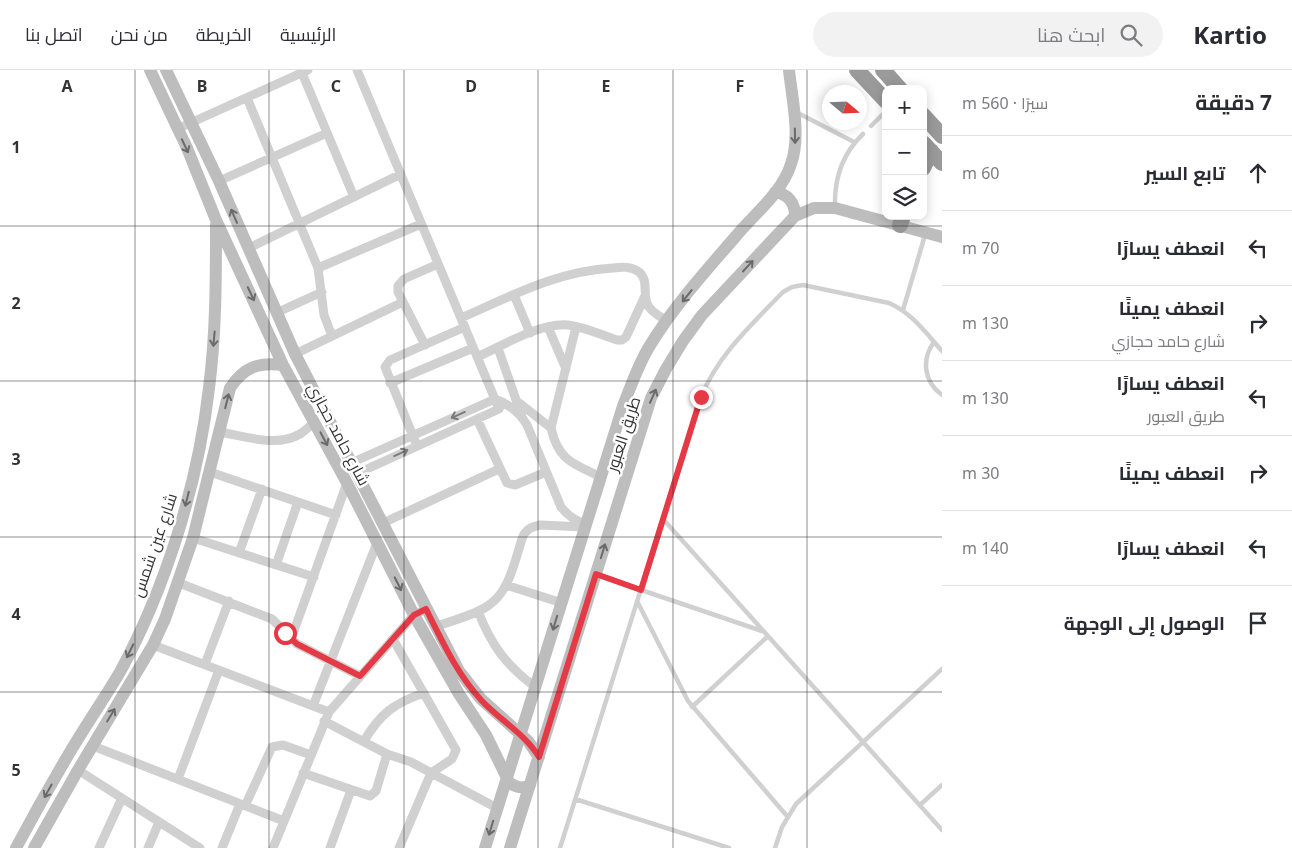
<!DOCTYPE html>
<html lang="ar">
<meta charset="utf-8">
<style>
:root{--surface:#fff;--page:#f2f2f3;--text:#2b2b33;--muted:#7c7c81;--line:#e1e1e2}
body{margin:0;font-family:"Noto Sans",Cairo,sans-serif;background:var(--page);color:var(--text);direction:rtl}
.controls{position:absolute;right:15px;top:15px;display:grid;overflow:hidden;border-radius:10px;box-shadow:0 2px 12px #0003}
.controls button{width:45px;height:45px;display:grid;place-items:center;padding:0;border:0;border-bottom:1px solid var(--line);background:var(--surface);color:var(--text);font:25px sans-serif}
.compass{position:absolute;left:822px;top:15px;width:45px;height:45px;border-radius:50%;background:var(--surface);box-shadow:0 2px 12px #0003;rotate:109deg}
.stop{position:absolute;width:15px;height:15px;margin:-11px;border:4px solid #e63946;border-radius:50%;background:#fff}
.stop.end{background:#e63946;border-color:#fff;box-shadow:0 1px 5px #0008}
.list{margin:0;padding:0;list-style:none}
h2{display:flex;justify-content:space-between;align-items:center;height:65px;margin:0;padding:0 20px;font-size:21px}
h2 small{font-size:16px;font-weight:400;color:var(--muted)}
.list li{display:grid;grid-template-columns:32px 1fr auto;gap:15px;align-items:center;box-sizing:border-box;height:75px;padding:0 20px;border-top:1px solid var(--line)}
.list b{display:block;font-size:19px;white-space:nowrap}
.list p{margin:0;font-size:16px;white-space:nowrap;color:var(--muted)}
.list em{font-size:16px;font-style:normal;color:var(--muted)}
.icon{flex:none;width:28px;height:28px;fill:none;stroke:currentColor;stroke-width:2;stroke-linecap:round;stroke-linejoin:round}
.map{position:relative;flex:none;width:942px;height:778px;overflow:hidden;direction:ltr}
header{display:flex;align-items:center;gap:30px;box-sizing:border-box;height:70px;padding:0 25px;background:var(--surface);border-bottom:1px solid var(--line)}
header strong{font-size:24px}
nav{display:flex;gap:28px;margin-inline-start:auto;font-size:18px}
.search{width:350px;height:45px;background:var(--page);display:flex;align-items:center;gap:12px;box-sizing:border-box;padding:0 18px;border-radius:28px;color:var(--muted);font-size:19px}
main{display:flex}
aside{flex:1;background:var(--surface)}
.map>svg:first-child{display:block}
.lines{fill:none;stroke-linecap:round;stroke-linejoin:round}
.lane{stroke:#d0d0d0;stroke-width:4.5}
.street{stroke:#d0d0d0;stroke-width:9}
.secondary{stroke:#bdbdbd;stroke-width:12}
.highway{stroke:#9a9a9a;stroke-width:16}
.oneway{stroke:#6a6a6a}
.oneway2{stroke:#7a7a7a}
.route{stroke:#e63946;stroke-width:6}
.grid{fill:none;stroke:#333;stroke-width:1;stroke-opacity:0.55}
.labels{text-anchor:middle;dominant-baseline:central;stroke-width:5;stroke-linejoin:round;paint-order:stroke}
.street-label{font-size:16px;fill:#333;stroke:#fff}
.grid-label{font-size:16px;text-anchor:middle;font-weight:bold;fill:#333;stroke:#fff;stroke-width:5;stroke-linejoin:round;paint-order:stroke}
</style>
<header>
<strong>Kartio</strong>
<div class="search"><svg class="icon" aria-label="search" viewBox="0 0 24 24"><circle cx="10" cy="10" r="6"/><path d="M15 15l6 6"/></svg>ابحث هنا</div>
<nav><a>الرئيسية</a><a>الخريطة</a><a>من نحن</a><a>اتصل بنا</a></nav>
</header>
<main>
<aside>
<h2>7 دقيقة<small>سيرًا · 560 m</small></h2>
<ul class="list">
<li><svg class="icon" aria-label="ahead" viewBox="0 0 24 24"><path d="M12 20V5M6 11l6-6 6 6"/></svg><div><b>تابع السير</b></div><em>60 m</em></li>
<li><svg class="icon" aria-label="left" viewBox="0 0 24 24"><path d="M17 20v-9H6M10 6l-5 5 5 5"/></svg><div><b>انعطف يسارًا</b></div><em>70 m</em></li>
<li><svg class="icon" aria-label="right" viewBox="0 0 24 24"><path d="M7 20v-9h11M14 6l5 5-5 5"/></svg><div><b>انعطف يمينًا</b><p>شارع حامد حجازي</p></div><em>130 m</em></li>
<li><svg class="icon" aria-label="left" viewBox="0 0 24 24"><path d="M17 20v-9H6M10 6l-5 5 5 5"/></svg><div><b>انعطف يسارًا</b><p>طريق العبور</p></div><em>130 m</em></li>
<li><svg class="icon" aria-label="right" viewBox="0 0 24 24"><path d="M7 20v-9h11M14 6l5 5-5 5"/></svg><div><b>انعطف يمينًا</b></div><em>30 m</em></li>
<li><svg class="icon" aria-label="left" viewBox="0 0 24 24"><path d="M17 20v-9H6M10 6l-5 5 5 5"/></svg><div><b>انعطف يسارًا</b></div><em>140 m</em></li>
<li><svg class="icon" aria-label="arrive" viewBox="0 0 24 24"><path d="M6 21V4h12l-3 4 3 4H6"/></svg><div><b>الوصول إلى الوجهة</b></div></li>
</ul>
</aside>
<div class="map">
<svg width="942" height="778" viewBox="0 0 942 778">
<rect width="100%" height="100%" fill="#fff"/>
<g class="lines">
<path class="lane" d="M796 42 854 72
M871 56 886 41
M835 137C834 108 842 84 863 64
M903 240 925 165
M934 272C921 290 924 312 942 325
M663 449 942 760
M597 505 762 561
M637 531 688 631 787 746
M692 637 768 566
M575 729 729 778
M920 735 942 715
M560 778 701 327C718 285 752 254 783 222L792 217 803 215 889 233C912 243 926 263 942 281
M775 778 782 757 796 734 942 599"/>
<path class="street" d="M357 0 499 339
M302 3 354 127
M247 28 318 198 324 245 332 266
M177 59 308 0
M219 111 327 63
M249 178 401 104
M318 198 421 154
M514 225 530 263
M276 243 322 222
M461 248C511 226 557 201 613 198 622 197 631 196 639 202 650 211 641 226 649 237 653 243 661 247 667 251
M548 257 566 299
M576 257 551 358C558 390 573 394 601 407
M425 275 398 222V216L404 209 438 194
M498 278 522 347
M295 284 403 232
M477 287C502 276 541 252 568 255 585 257 601 265 617 270H622L626 267 645 226
M390 313 473 278
M518 332 551 358
M477 349 507 413 515 415 546 402
M219 362C245 366 276 378 300 364 305 361 310 356 315 352
M417 376 385 297 390 290 465 257
M351 393 495 329C509 334 520 343 527 355L561 437C568 446 575 451 586 454
M210 402 336 445
M356 404 499 339 501 334
M383 453 499 399
M193 468 314 507
M239 483 262 419
M276 495 298 432
M179 513 272 549 297 574 360 606
M506 515 562 533
M478 541C491 575 506 595 535 617
M435 557C452 550 474 546 489 535 510 521 515 489 523 466 527 459 531 457 540 455L585 457
M291 569 347 413
M393 569 456 680 452 689 431 703 399 778
M153 575 329 642
M205 594 229 531
M313 636 377 473
M324 651 387 684 411 692 497 738
M364 671C380 644 394 633 424 623
M93 676 284 751
M78 700 200 778
M303 703 370 726 376 721 387 684
M178 709 219 600
M245 736 272 677 283 675 311 685
M99 778 122 728
M148 778 159 752
M222 778 240 734
M273 778 329 642 414 545 426 539
M330 778 351 720"/>
<path class="secondary" d="M150 0 187 78 216 150 283 295 347 413 414 545 459 624 486 665 509 712C516 718 522 719 530 715
M166 0 219 111 295 284 459 601 481 629 528 671 539 687
M775 122C788 124 795 132 795 146
M16 778C33 746 51 714 70 682 86 655 104 629 120 602 166 517 198 414 209 318 216 264 216 210 216 155
M34 778 78 700 153 575 165 549 193 468 230 318C244 297 258 292 283 295
M485 778 623 336C631 316 638 295 649 277 673 237 706 201 736 166 754 144 782 123 791 94 801 67 792 28 789 0
M510 778 651 328 666 299 683 271 702 245 795 146 814 138H835L942 167"/>
<path class="highway" d="M857 0 886 31
M883 0 900 19
M923 45 942 66
M923 73 942 93
M923 98 931 81
M900 155 903 146"/>
</g>
<defs><path id="oneway-shaft" d="M-6 0H5M1.5-3L5.5 0L1.5 3" fill="none" stroke-width="1.6" stroke-linecap="round" stroke-linejoin="round" transform="scale(1.25)"/></defs>
<g class="oneway">
<use href="#oneway-shaft" transform="translate(795 66) rotate(89)"/>
<use href="#oneway-shaft" transform="translate(185 76) rotate(65)"/>
<use href="#oneway-shaft" transform="translate(234 146) rotate(-114)"/>
<use href="#oneway-shaft" transform="translate(748 196) rotate(-47)"/>
<use href="#oneway-shaft" transform="translate(251 224) rotate(65)"/>
<use href="#oneway-shaft" transform="translate(687 226) rotate(128)"/>
<use href="#oneway-shaft" transform="translate(214 269) rotate(95)"/>
<use href="#oneway-shaft" transform="translate(653 326) rotate(-66)"/>
<use href="#oneway-shaft" transform="translate(227 331) rotate(-76)"/>
<use href="#oneway-shaft" transform="translate(324 369) rotate(62)"/>
<use href="#oneway-shaft" transform="translate(187 429) rotate(104)"/>
<use href="#oneway-shaft" transform="translate(603 481) rotate(-73)"/>
<use href="#oneway-shaft" transform="translate(398 514) rotate(63)"/>
<use href="#oneway-shaft" transform="translate(555 553) rotate(107)"/>
<use href="#oneway-shaft" transform="translate(130 581) rotate(116)"/>
<use href="#oneway-shaft" transform="translate(111 645) rotate(-59)"/>
<use href="#oneway-shaft" transform="translate(48 721) rotate(119)"/>
<use href="#oneway-shaft" transform="translate(491 758) rotate(107)"/>
</g>
<g class="oneway2">
<use href="#oneway-shaft" transform="translate(458 345) rotate(156)"/>
<use href="#oneway-shaft" transform="translate(401 383) rotate(-25)"/>
</g>
<g class="lines">
<path class="route" d="M285 563 297 574 360 606 414 545 426 539C442 571 457 604 482 631 500 650 525 664 539 687L596 504 641 520 701 327"/>
</g>
<path class="grid" d="M135 0V778M269 0V778M404 0V778M538 0V778M673 0V778M807 0V778M0 156H942M0 311H942M0 467H942M0 622H942"/>
<g class="labels">
<g class="street-label">
<text transform="translate(339 364) rotate(62)">شارع حامد حجازي</text>
<text transform="translate(623 364) rotate(-72)">طريق العبور</text>
<text transform="translate(154 475) rotate(-71)">شارع عين شمس</text>
</g>
</g>
<g class="grid-label">
<text x="67" y="22">A</text>
<text x="202" y="22">B</text>
<text x="336" y="22">C</text>
<text x="471" y="22">D</text>
<text x="606" y="22">E</text>
<text x="740" y="22">F</text>
<text x="16" y="83">1</text>
<text x="16" y="239">2</text>
<text x="16" y="395">3</text>
<text x="16" y="550">4</text>
<text x="16" y="706">5</text>
</g>
</svg>
<div class="controls">
<button>+</button>
<button>−</button>
<button><svg class="icon" aria-label="layers" viewBox="0 0 24 24"><path d="M12 4l9 5-9 5-9-5zM3 14l9 5 9-5"/></svg></button>
</div>
<svg class="compass" viewBox="-18 -18 36 36"><path d="M0-13l5 13h-10z" fill="#e53935"/><path d="M0 13l5-13h-10z" fill="#7c7c81"/></svg>
<div class="stop" style="left:285px;top:563px"></div>
<div class="stop end" style="left:701px;top:327px"></div>
</div>
</main>
